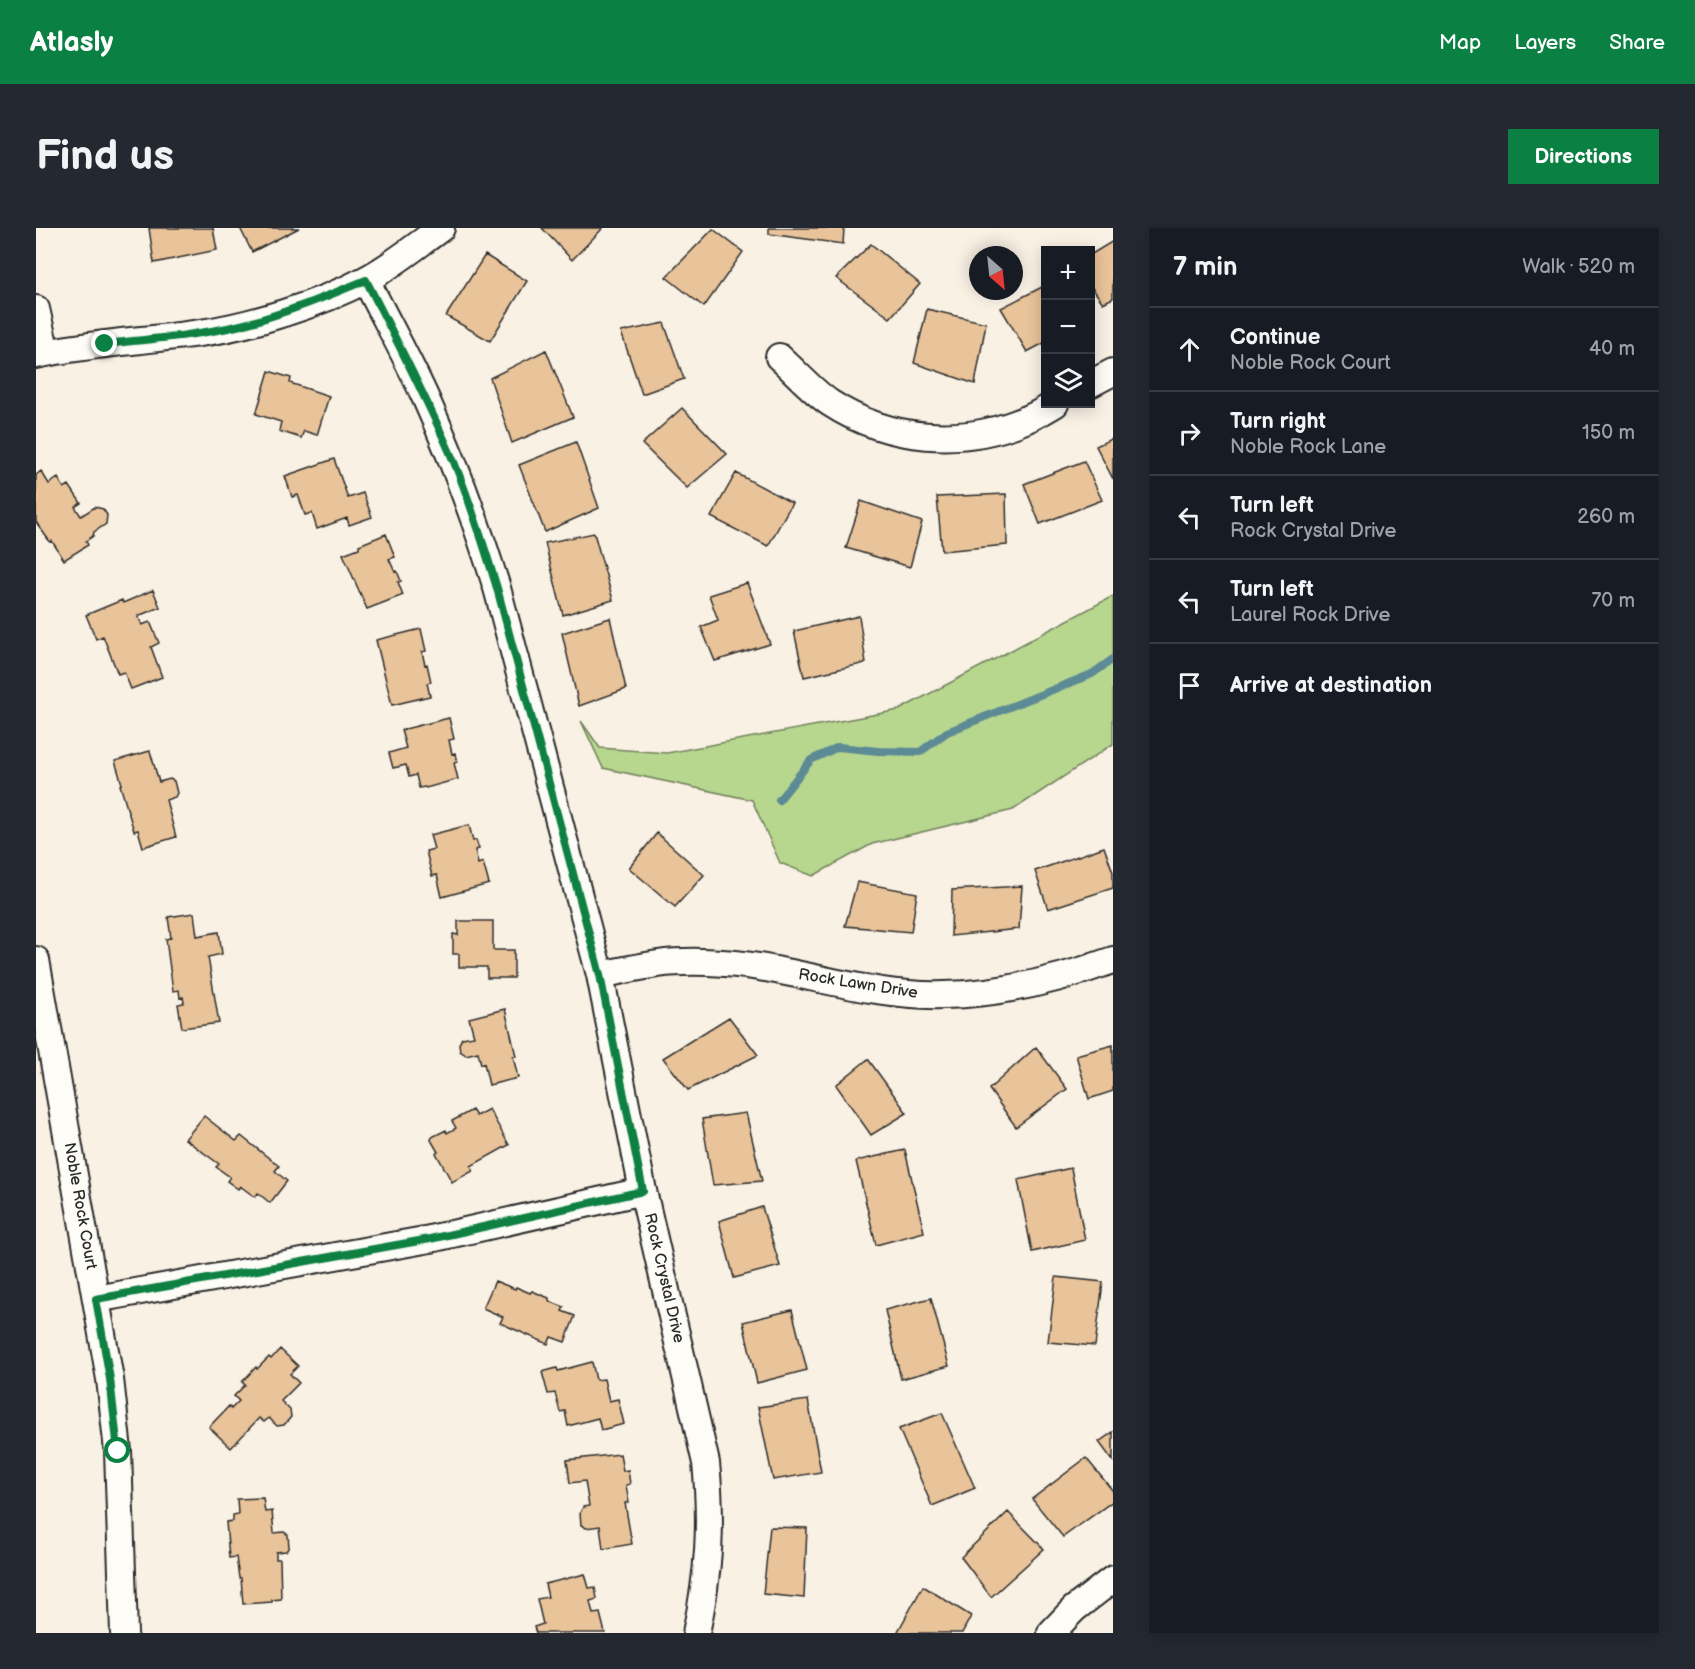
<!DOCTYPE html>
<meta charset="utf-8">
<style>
:root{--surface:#171b24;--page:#242831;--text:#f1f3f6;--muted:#9ea1a6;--line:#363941;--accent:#0b8043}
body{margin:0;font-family:"Balsamiq Sans",sans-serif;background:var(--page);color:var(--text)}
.controls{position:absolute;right:18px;top:18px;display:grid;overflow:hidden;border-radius:0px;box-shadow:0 3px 15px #0003}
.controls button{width:54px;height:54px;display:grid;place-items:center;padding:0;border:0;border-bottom:2px solid var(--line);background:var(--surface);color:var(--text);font:30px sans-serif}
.compass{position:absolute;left:933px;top:18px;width:54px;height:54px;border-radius:50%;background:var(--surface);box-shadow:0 3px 15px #0003;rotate:153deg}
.stop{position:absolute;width:18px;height:18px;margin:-14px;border:4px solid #0b8043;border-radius:50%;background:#fff}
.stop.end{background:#0b8043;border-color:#fff;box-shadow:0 2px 6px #0008}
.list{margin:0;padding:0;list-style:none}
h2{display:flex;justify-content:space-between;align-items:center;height:78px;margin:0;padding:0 24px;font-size:26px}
h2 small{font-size:20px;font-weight:400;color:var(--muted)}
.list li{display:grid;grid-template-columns:39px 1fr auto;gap:18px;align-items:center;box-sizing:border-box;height:84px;padding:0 24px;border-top:2px solid var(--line)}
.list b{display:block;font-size:22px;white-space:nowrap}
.list p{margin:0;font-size:20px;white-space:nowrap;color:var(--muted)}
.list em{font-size:20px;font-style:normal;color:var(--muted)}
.icon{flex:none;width:33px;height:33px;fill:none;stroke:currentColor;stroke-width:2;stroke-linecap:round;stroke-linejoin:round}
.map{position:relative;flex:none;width:1077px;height:1405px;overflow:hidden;border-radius:0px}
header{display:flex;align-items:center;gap:36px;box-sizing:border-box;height:84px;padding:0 30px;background:var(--accent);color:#fff}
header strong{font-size:28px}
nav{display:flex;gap:33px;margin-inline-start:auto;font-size:21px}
.intro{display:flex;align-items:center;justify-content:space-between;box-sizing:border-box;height:144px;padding:0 36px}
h1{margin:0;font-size:42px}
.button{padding:15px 27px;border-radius:0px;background:var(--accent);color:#fff;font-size:21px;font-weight:700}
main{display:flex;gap:36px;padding:0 36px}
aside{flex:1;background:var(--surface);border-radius:0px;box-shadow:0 3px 15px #0003}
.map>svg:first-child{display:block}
.green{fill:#b7d68e;stroke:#71805c;stroke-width:1.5}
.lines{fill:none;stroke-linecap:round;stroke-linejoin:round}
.stream{stroke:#5c8a95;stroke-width:8}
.building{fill:#e9c399;stroke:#2b2b2b;stroke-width:1.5}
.minor-casing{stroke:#2b2b2b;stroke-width:30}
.minor{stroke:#fdfcf7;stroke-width:26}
.route{stroke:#0b8043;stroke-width:8}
.labels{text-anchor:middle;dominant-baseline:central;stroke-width:4.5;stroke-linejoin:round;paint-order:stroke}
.street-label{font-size:16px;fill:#2b2b2b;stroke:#fdfcf7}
</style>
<header>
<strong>Atlasly</strong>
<nav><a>Map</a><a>Layers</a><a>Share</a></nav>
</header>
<div class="intro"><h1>Find us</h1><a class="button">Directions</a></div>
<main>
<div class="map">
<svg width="1077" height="1405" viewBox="0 0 1077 1405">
<rect width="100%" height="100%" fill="#f9f1e4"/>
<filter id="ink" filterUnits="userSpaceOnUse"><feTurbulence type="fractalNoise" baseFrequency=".0167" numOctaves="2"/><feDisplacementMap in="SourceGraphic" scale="12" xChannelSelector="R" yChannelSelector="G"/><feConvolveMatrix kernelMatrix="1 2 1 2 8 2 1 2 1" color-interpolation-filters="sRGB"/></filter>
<g filter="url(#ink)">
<path class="green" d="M1077 368V516L977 582 836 616 777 648 744 635 716 572 567 540 545 493 564 520 631 525 863 482Z"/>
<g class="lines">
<path class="stream" d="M743 572 775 532 802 519 842 523 884 524 911 504 1056 446 1077 431"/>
</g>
<path class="building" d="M113 0H177L181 22 118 35Z
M204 0H263L216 24Z
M506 0H567L536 32Z
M733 0H808L807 16 733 6Z
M677 1 707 24 668 79 630 49Z
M1077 13V70L1067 75 1054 57V27Z
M835 16 884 56 854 90 800 50Z
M449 27 491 53 454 113 410 88Z
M1010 57V114L991 124 965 80Z
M891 81 950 95 939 156 878 135Z
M628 95 648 151 606 166 585 104Z
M510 122 537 189 476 215 454 150Z
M233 143 255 150 254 155 293 168 281 207 268 203 265 210 243 203 245 194 220 186Z
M646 180 691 226 651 260 606 216Z
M1077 210V251L1060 218Z
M540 214 563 280 509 304 483 237Z
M298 231 312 270 327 265 336 289 313 297 311 290 281 301 276 285 269 287 262 267 256 269 249 248Z
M1048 233 1066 272 1004 296 988 256Z
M5 243 13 256 22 250 28 260 33 257 45 275 39 279 45 288 59 279 67 281 71 287 70 296 58 304 57 308 50 313 52 317 28 332 16 313 14 314 0 294V247Z
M700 245 756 275 732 318 675 289Z
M970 266 971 317 906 323 901 269Z
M825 273 886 294 874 339 810 320Z
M558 305 577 372 527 387 509 315Z
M350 306 359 329 353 331 359 344 361 343 365 353 362 354 367 367 331 381 307 326 323 320V317Z
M711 355 734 416 679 433 665 399 682 392 673 367Z
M117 362 124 379 102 388 106 397 114 394 123 415 115 419 126 449 95 461 88 444 82 446 67 408 60 411 50 387 86 372 87 375Z
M823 388 830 435 768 449 758 403Z
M574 390 590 461 543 478 526 405Z
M385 401 390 423 386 424 389 437 391 436 395 454 391 455 394 468 356 477 340 412Z
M413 490 418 511 413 512 416 526 419 525 421 534 418 535 422 551 390 560 389 559 383 560 380 547 373 549 370 537 357 540 353 525 370 520 365 502Z
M114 523 123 554 134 551 138 553 141 565 139 569 130 572 140 609 107 619 102 602 98 603 84 557 86 556 79 533Z
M433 597 437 613 440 612 443 621 439 622 442 636 447 634 453 656 406 669 401 647 396 648 390 623 398 621 394 607Z
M621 605 668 647 639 679 593 640Z
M1068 619 1077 644V660L1012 681 999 643Z
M821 654 881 665 875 704 809 698Z
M986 658 983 701 915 708 916 662Z
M158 685 161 708 183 704 186 726 172 729 183 795 146 800 142 776 148 775 147 769 144 770 143 762 137 763 130 711 135 710 132 689Z
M422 693H457V722H478V750H451V739H423V726H417V706L422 707Z
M469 781 480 828H477L482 850 453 857 448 835 445 836 442 824 430 827 424 823 423 816 426 810 438 808 433 790Z
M693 789 722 827 652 862 627 830Z
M1077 817V863L1053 871 1040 827Z
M1000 819 1031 861 980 899 953 861Z
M832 831 871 885 835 907 800 857Z
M453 881 473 917 435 938 437 943 416 954 400 925 402 924 395 912 396 909 410 902 411 905 420 900 416 893 436 882 440 888Z
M710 885 726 953 677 957 666 891Z
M168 888 200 913 205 908 243 938 239 943 251 953 234 975 222 965 219 969 204 958 202 961 191 953 194 949 180 939 183 936 149 911Z
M869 922 888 1004 840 1017 820 933Z
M1035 940 1049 1012 996 1024 982 952Z
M726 979 744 1038 698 1050 683 993Z
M1020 1049 1067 1054 1059 1118 1012 1114Z
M459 1053 479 1061 480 1059 494 1065 496 1063 513 1070V1073L528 1079 526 1083 539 1088 529 1114 515 1109 512 1116 464 1095 467 1089 447 1080Z
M895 1070 913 1138 865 1151 849 1082Z
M756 1082 771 1142 721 1155 707 1094Z
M244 1121 262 1138 254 1146 263 1155 245 1173 254 1182 255 1189 248 1197 241 1198 233 1190 228 1194 223 1190 195 1220 173 1199 193 1178 195 1181 203 1173 198 1168 209 1157 206 1154 220 1139 221 1141 233 1129 235 1131Z
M556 1134 560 1152 568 1151 573 1173 582 1171 588 1196 565 1202 562 1190 532 1198 529 1183 524 1184 519 1165 512 1166 506 1144 521 1140 522 1143Z
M772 1172 785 1244 737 1252 722 1179Z
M906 1185 939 1260 896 1278 863 1201Z
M1077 1204V1233L1063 1214Z
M584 1226 587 1243 592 1242 594 1256 590 1257 593 1275H589L596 1316 567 1321 564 1298 550 1300 545 1297 544 1285 547 1279 553 1278 549 1253 534 1255 531 1232Z
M1050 1230 1077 1263V1273L1027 1309 996 1271Z
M227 1270 229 1284 236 1283 238 1305 248 1304 252 1307 253 1319 250 1323 240 1324V1331H244L245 1371 236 1372V1374L207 1376 205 1350H203L200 1329 193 1330 190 1294 197 1293V1287L202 1286 201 1271Z
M972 1284 1008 1321 955 1369 925 1329Z
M734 1299 771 1300 768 1370 727 1366Z
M549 1346 553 1360 559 1359 561 1371 554 1373 557 1386 564 1385 569 1405H500L498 1399 507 1396 501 1371 512 1369 509 1356Z
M887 1358 935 1388 926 1405H861Z"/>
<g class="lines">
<g class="minor-casing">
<path id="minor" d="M330 52C350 92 372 131 390 171 418 233 441 296 461 360L564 747 607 963 670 1235C676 1296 673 1345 660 1405
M0 81 10 125
M0 127C54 115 109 113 164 105 214 98 284 76 329 52 356 38 380 18 405 0
M743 129C760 144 776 163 794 175 852 213 928 219 991 191 1001 187 1010 181 1019 176
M1054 156 1077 144
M0 732 74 1151 82 1223 88 1405
M564 747C583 743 603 739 622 736 651 732 694 734 723 739 784 749 845 769 908 767 966 766 1022 752 1077 732
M60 1071 394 1011 607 963
M1015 1405 1038 1381 1077 1351"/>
</g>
<use href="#minor" class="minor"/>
</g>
</g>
<g class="lines" filter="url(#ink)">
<path class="route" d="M69 116C114 111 160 108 205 97 248 86 289 69 330 52 360 112 392 172 418 234 435 275 448 318 461 360L564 747 607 963 394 1011 60 1071 74 1151 82 1223"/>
</g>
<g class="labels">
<g class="street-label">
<text transform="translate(822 756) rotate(9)">Rock Lawn Drive</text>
<text transform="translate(44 978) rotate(80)">Noble Rock Court</text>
<text transform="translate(628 1050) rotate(77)">Rock Crystal Drive</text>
</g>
</g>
</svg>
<div class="controls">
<button>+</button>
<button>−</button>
<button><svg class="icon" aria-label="layers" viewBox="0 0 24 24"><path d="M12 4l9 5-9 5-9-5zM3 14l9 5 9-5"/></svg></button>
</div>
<svg class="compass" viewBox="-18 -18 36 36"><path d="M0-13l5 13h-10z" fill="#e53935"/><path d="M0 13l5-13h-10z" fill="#9ea1a6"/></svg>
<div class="stop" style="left:82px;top:1223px"></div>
<div class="stop end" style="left:69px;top:116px"></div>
</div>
<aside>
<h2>7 min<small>Walk · 520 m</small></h2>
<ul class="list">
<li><svg class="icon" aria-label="ahead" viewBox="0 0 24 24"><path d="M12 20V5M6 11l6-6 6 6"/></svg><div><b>Continue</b><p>Noble Rock Court</p></div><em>40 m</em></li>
<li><svg class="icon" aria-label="right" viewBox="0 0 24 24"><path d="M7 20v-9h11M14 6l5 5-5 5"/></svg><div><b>Turn right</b><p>Noble Rock Lane</p></div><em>150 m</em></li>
<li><svg class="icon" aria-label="left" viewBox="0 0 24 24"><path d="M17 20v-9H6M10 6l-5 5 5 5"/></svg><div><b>Turn left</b><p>Rock Crystal Drive</p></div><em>260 m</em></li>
<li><svg class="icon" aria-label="left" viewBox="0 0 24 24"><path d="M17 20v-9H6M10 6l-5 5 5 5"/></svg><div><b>Turn left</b><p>Laurel Rock Drive</p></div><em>70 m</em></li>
<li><svg class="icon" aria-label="arrive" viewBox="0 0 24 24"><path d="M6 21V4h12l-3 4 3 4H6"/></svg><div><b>Arrive at destination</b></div></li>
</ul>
</aside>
</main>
